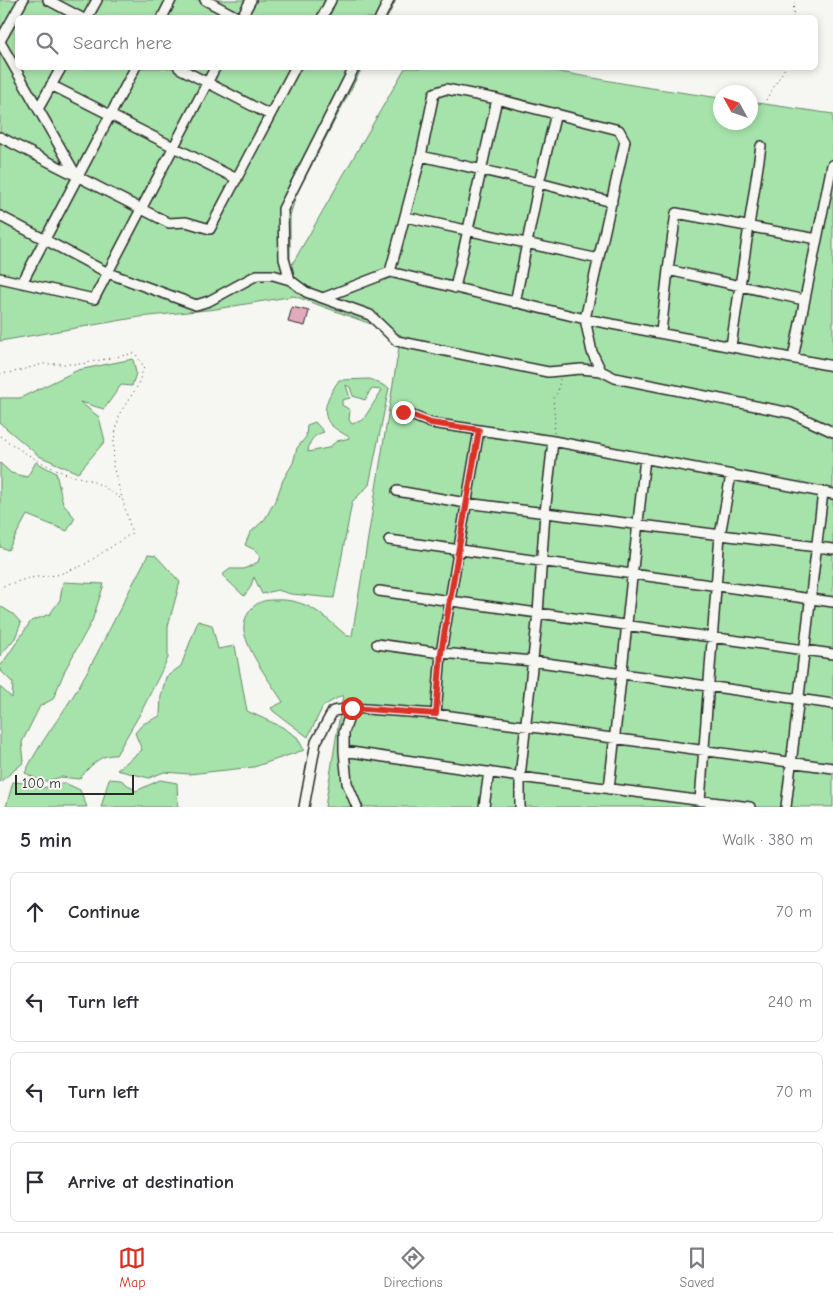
<!DOCTYPE html>
<meta charset="utf-8">
<style>
:root{--surface:#fff;--page:#f2f2f3;--text:#2b2b33;--muted:#7c7c81;--line:#e1e1e2;--accent:#d93025}
body{margin:0;font-family:"Comic Neue",sans-serif;background:var(--page);color:var(--text)}
.compass{position:absolute;left:713px;top:85px;width:45px;height:45px;border-radius:50%;background:var(--surface);box-shadow:0 2px 8px #0003;rotate:310deg}
.scale{position:absolute;left:15px;bottom:12px;width:119px;box-sizing:border-box;padding-left:5px;border:2px solid #2b2b2b;border-top:0;font-size:14px;line-height:18px;white-space:nowrap;color:#2b2b2b;-webkit-text-stroke:4px #f6f6f2;paint-order:stroke}
.stop{position:absolute;width:15px;height:15px;margin:-11px;border:4px solid #d93025;border-radius:50%;background:#fff}
.stop.end{background:#d93025;border-color:#fff;box-shadow:0 1px 5px #0008}
.list{margin:0;padding:0;list-style:none}
h2{display:flex;justify-content:space-between;align-items:center;height:65px;margin:0;padding:0 20px;font-size:21px}
h2 small{font-size:16px;font-weight:400;color:var(--muted)}
.list li{display:grid;grid-template-columns:32px 1fr auto;gap:15px;align-items:center;box-sizing:border-box;height:80px;margin:0 10px 10px;padding:0 10px;border:1px solid var(--line);border-radius:8px}
.list b{display:block;font-size:19px;white-space:nowrap}
.list em{font-size:16px;font-style:normal;color:var(--muted)}
.icon{flex:none;width:28px;height:28px;fill:none;stroke:currentColor;stroke-width:2;stroke-linecap:round;stroke-linejoin:round}
.map{position:relative;flex:none;width:833px;height:807px;overflow:hidden}
.search{position:absolute;background:var(--surface);box-shadow:0 2px 8px #0003;left:15px;right:15px;top:15px;height:55px;display:flex;align-items:center;gap:12px;box-sizing:border-box;padding:0 18px;border-radius:8px;color:var(--muted);font-size:19px}
.sheet{height:425px;background:var(--surface)}
nav{display:flex;justify-content:space-around;align-items:center;box-sizing:border-box;height:70px;border-top:1px solid var(--line);background:var(--surface);font-size:14px;color:var(--muted)}
nav a{display:grid;justify-items:center;gap:2px}
nav .on{color:var(--accent)}
.map>svg:first-child{display:block}
.green{fill:#a6e3aa;stroke:#68876a;fill-rule:evenodd}
.building{fill:#e2aabd;stroke:#2b2b2b}
.lines{fill:none;stroke-linecap:round;stroke-linejoin:round}
.minor-casing{stroke:#2b2b2b;stroke-width:12}
.path{stroke:#2b2b2b;stroke-width:1;stroke-dasharray:1 4;stroke-linecap:butt}
.minor{stroke:#f6f6f2;stroke-width:9}
.route{stroke:#d93025;stroke-width:6}
</style>
<div class="map">
<svg width="833" height="807" viewBox="0 0 833 807">
<rect width="100%" height="100%" fill="#f6f6f2"/>
<filter id="ink" filterUnits="userSpaceOnUse"><feTurbulence type="fractalNoise" baseFrequency=".02" numOctaves="2"/><feDisplacementMap in="SourceGraphic" scale="10" xChannelSelector="R" yChannelSelector="G"/><feConvolveMatrix kernelMatrix="1 2 1 2 8 2 1 2 1" color-interpolation-filters="sRGB"/></filter>
<g filter="url(#ink)">
<path class="green" d="M0 0H396L387 18H18V68H362L296 195 290 216V268L405 68H538L638 86 720 98V122H750L751 102 833 114V807H325L343 695 323 706 308 737 273 711 271 708 283 702C271 683 248 653 244 631 243 622 247 613 253 607 260 601 265 600 274 600 307 598 324 616 347 636H352L401 335 294 296 216 309 140 317 0 341Z
M133 359 136 373 132 386 121 385 104 409 80 402 99 417 105 441 78 473 39 456 0 423V398H20L78 370Z
M370 379 389 388 369 485 352 502 334 598 291 594 277 590 262 594 254 577 250 588 244 596 222 575 230 569H244L258 562 260 556 255 550 245 545 250 533 265 519 277 497 283 480 293 463 297 448 306 437 307 425 315 422 324 432C313 435 309 441 308 452L328 448 337 441 350 438C345 434 336 430 331 425 318 411 331 392 339 380ZM346 385 350 387 353 396 365 400 371 389 382 390 363 420 352 424 349 420 350 410 342 405V400L350 398Z
M36 462 56 473 63 504 75 518 67 531 27 515 8 550 0 547V463L11 473 27 477Z
M148 555 156 556 180 582 168 626V658L141 712 116 755C99 754 90 767 79 779L61 777 42 782 25 773C39 743 61 717 78 688 103 645 124 599 148 555Z
M63 582 104 584 92 621 65 670 53 699 40 706 22 742 24 762 0 782V687L12 698 13 683 0 670V667L31 621 50 614 60 600Z
M0 606 13 614 21 623 15 638 0 656Z
M198 621 212 625 218 649 235 646 247 711 282 727 297 737 304 750 254 767 189 774 164 772 149 778 117 770 142 750 135 733 143 724 160 716 161 696 166 677 181 666Z
M109 779 121 780 136 791 160 780 177 783 178 807H101Z
M13 782 36 784 38 789 65 783 80 790 87 807H6Z"/>
<path class="building" d="M292 307 309 311 305 326 288 322Z"/>
<g class="lines">
<g class="minor-casing">
<path id="minor" d="M48 0 82 18
M205 0 239 18
M87 18 97 0
M162 18 171 0
M241 18 251 0
M322 18 331 0
M380 18 389 0
M0 41 23 0
M0 42 76 175
M179 68 270 115
M51 85 237 179
M38 109 61 68
M0 137 169 223 186 222 210 229 295 68
M421 156 539 183 612 202
M0 216 108 273 196 305 209 301 257 275H273L290 280 306 292 370 315 397 341 548 372 581 369 601 371
M406 217 599 259
M668 270 804 300
M390 272 421 156 434 93 446 89 497 99 619 130 625 141 585 319 592 352 601 371 615 378 791 413 833 432
M0 278 94 299 215 68
M290 280 284 259 283 209 354 68
M22 283 135 68
M455 288 497 99
M323 298 390 272 585 319 833 366
M515 303 539 183 556 113
M661 332 668 270 676 213 817 239
M731 346 761 146
M793 358 832 165
M403 412 431 423 479 430
M397 491 466 503 833 549
M833 494 553 441 479 430 441 653 436 714 833 768
M389 540 833 602
M379 591 833 654
M377 644 441 653 532 661 833 704
M344 751V732L352 708
M609 789 645 458
M700 801 720 535 731 475
M304 807 316 742 333 711 352 708 436 714
M357 807 347 783 344 751 520 777 750 807
M484 807 489 772
M520 807V777L538 613 545 513 553 441
M786 807 823 492"/>
</g>
<path class="path" d="M793 18 794 0
M766 100 785 68
M0 374 14 372 43 364H81L135 353 144 367 137 387 120 413 114 439 113 466 132 533 84 565 57 575 29 578 0 587
M554 433 555 421 553 399 558 392 560 379
M0 436C21 451 43 465 67 474 74 477 80 477 86 479 99 483 109 490 120 498"/>
<use href="#minor" class="minor"/>
</g>
</g>
<g class="lines" filter="url(#ink)">
<path class="route" d="M352 708 436 714 441 653 479 430 431 423 403 412"/>
</g>
</svg>
<svg class="compass" viewBox="-18 -18 36 36"><path d="M0-13l5 13h-10z" fill="#e53935"/><path d="M0 13l5-13h-10z" fill="#7c7c81"/></svg>
<div class="scale">100 m</div>
<div class="stop" style="left:352px;top:708px"></div>
<div class="stop end" style="left:403px;top:412px"></div>
<div class="search"><svg class="icon" aria-label="search" viewBox="0 0 24 24"><circle cx="10" cy="10" r="6"/><path d="M15 15l6 6"/></svg>Search here</div>
</div>
<section class="sheet">
<h2>5 min<small>Walk · 380 m</small></h2>
<ul class="list">
<li><svg class="icon" aria-label="ahead" viewBox="0 0 24 24"><path d="M12 20V5M6 11l6-6 6 6"/></svg><div><b>Continue</b></div><em>70 m</em></li>
<li><svg class="icon" aria-label="left" viewBox="0 0 24 24"><path d="M17 20v-9H6M10 6l-5 5 5 5"/></svg><div><b>Turn left</b></div><em>240 m</em></li>
<li><svg class="icon" aria-label="left" viewBox="0 0 24 24"><path d="M17 20v-9H6M10 6l-5 5 5 5"/></svg><div><b>Turn left</b></div><em>70 m</em></li>
<li><svg class="icon" aria-label="arrive" viewBox="0 0 24 24"><path d="M6 21V4h12l-3 4 3 4H6"/></svg><div><b>Arrive at destination</b></div></li>
</ul>
</section>
<nav>
<a class="on"><svg class="icon" aria-label="map" viewBox="0 0 24 24"><path d="M3 6l6-2 6 2 6-2v14l-6 2-6-2-6 2zM9 4v14M15 6v14"/></svg>Map</a>
<a><svg class="icon" aria-label="directions" viewBox="0 0 24 24"><path d="M12 3l9 9-9 9-9-9zM9 14v-3h6M13 9l2 2-2 2"/></svg>Directions</a>
<a><svg class="icon" aria-label="saved" viewBox="0 0 24 24"><path d="M7 4h10v16l-5-4-5 4z"/></svg>Saved</a>
</nav>
